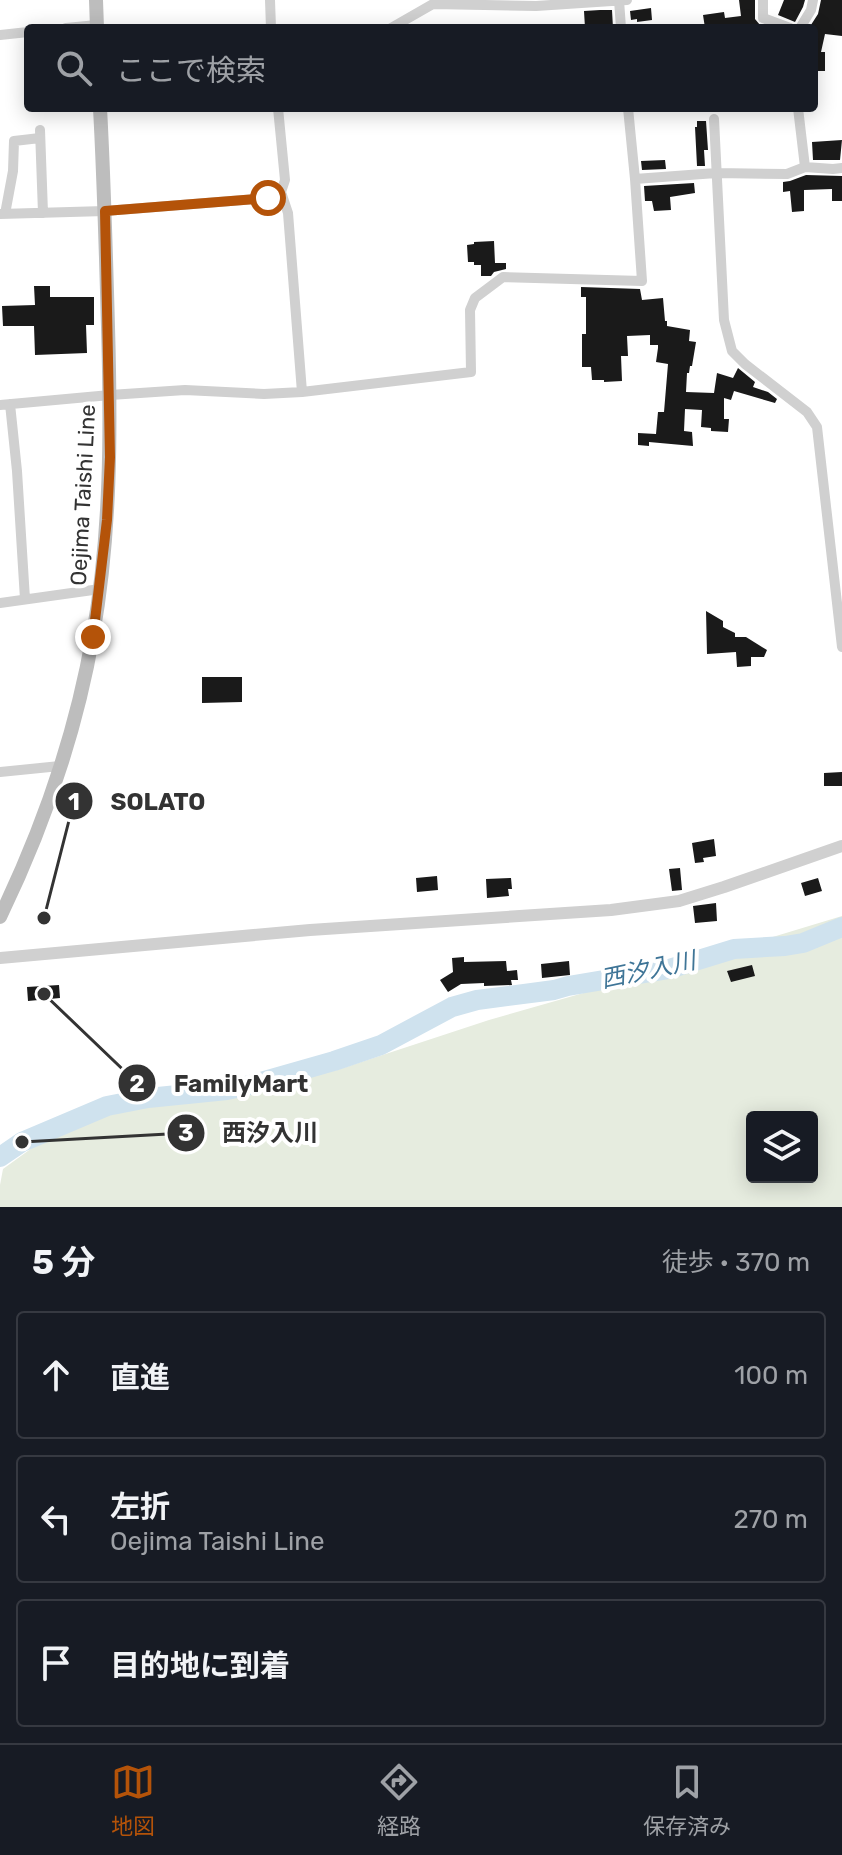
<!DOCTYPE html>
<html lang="ja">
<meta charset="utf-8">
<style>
:root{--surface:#171b24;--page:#242831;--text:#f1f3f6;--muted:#9ea1a6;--line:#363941;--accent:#b45309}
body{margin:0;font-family:Rubik,"Noto Sans JP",sans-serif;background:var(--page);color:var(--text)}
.controls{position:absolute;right:24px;bottom:24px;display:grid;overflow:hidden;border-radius:8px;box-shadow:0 4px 20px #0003}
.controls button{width:72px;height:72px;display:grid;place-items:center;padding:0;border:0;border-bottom:2px solid var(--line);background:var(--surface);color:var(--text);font:40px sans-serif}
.stop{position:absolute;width:24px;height:24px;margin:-18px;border:6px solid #b45309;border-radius:50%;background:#fff}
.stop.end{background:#b45309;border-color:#fff;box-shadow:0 2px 8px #0008}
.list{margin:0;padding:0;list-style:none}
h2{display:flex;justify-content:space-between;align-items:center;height:104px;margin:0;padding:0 32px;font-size:34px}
h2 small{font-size:26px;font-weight:400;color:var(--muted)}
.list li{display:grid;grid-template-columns:52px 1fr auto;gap:24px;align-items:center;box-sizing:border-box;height:128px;margin:0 16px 16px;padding:0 16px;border:2px solid var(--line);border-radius:8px}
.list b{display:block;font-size:30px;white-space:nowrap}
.list p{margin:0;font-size:26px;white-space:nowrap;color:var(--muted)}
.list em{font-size:26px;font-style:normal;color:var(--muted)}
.icon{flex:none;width:44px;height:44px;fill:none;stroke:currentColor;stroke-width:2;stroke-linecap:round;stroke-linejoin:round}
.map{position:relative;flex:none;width:842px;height:1207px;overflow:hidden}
.search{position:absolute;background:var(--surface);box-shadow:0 4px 20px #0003;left:24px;right:24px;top:24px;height:88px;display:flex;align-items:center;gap:20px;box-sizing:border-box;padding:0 28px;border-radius:8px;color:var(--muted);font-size:30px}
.sheet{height:536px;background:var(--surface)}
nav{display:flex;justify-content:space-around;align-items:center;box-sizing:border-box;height:112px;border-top:2px solid var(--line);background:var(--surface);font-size:22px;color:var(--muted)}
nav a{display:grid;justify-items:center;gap:4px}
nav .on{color:var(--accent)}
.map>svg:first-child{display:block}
.green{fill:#e6ecdf;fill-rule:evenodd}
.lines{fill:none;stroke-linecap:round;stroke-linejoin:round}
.river{stroke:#cfe2ee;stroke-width:20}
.building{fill:#1a1a1a}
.minor{stroke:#d0d0d0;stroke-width:10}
.tertiary{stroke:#d0d0d0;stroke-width:12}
.secondary{stroke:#bdbdbd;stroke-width:14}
.route{stroke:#b45309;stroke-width:10}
.labels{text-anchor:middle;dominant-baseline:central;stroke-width:8;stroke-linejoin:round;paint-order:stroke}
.street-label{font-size:22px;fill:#333;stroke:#fff}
.water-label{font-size:24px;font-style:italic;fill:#3f7597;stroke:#fff}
.leader{fill:none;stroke:#333;stroke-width:3}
.callout-dot{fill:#333;stroke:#fff;stroke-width:3}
.mark-label{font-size:24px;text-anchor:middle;font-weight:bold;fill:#fff}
.callout-label{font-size:24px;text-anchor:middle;font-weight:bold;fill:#333;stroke:#fff;stroke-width:8;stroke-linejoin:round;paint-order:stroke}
</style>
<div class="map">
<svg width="842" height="1207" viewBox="0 0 842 1207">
<rect width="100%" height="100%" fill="#fff"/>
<path class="green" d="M842 916V1207H0V1185L3 1169 43 1140 121 1104 337 1070 489 1020 657 972ZM752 1117H812V1177H752Z"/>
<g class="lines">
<path class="river" d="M0 1157 22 1142 107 1106 148 1098 227 1090 250 1085 334 1061 381 1045 452 1007 477 1000 554 990 568 986 669 969 734 949 785 946 803 943 842 927"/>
</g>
<path class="building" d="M739 0H755V19L760 25 759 28H705L703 15 724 12 725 18 741 16Z
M784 0H805L803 7 795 22 778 15Z
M821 0H842V36L825 34 821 52H825V71H814V28H809L818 14Z
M651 8 652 20 637 22V19L631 20 630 11Z
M600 10H612L613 28H585L584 11Z
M697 121H706L708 150H704L705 166H697L695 127H697Z
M842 140 840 160H813L812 142Z
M665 160 666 169 642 170 641 161Z
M806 175 842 176V201H832V189L804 190V211L792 212 790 191 783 192V182L790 181Z
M694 183 695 193 670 197 671 210 654 211 652 201H645L644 186Z
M494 241 495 263H506V269L494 272 491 276H481V265H474V262H468L467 245 474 244V242Z
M34 286H50V297H94V325H86L87 353 35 355 34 326H3L2 306 35 305Z
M581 287 640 289 642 300 663 298 665 321H667V326L690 330 689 341 696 342 692 366H690L689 373H687L686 392 714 393 717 373 733 378 738 368 755 382 753 387 768 392 777 399 775 403 734 391 731 400 724 398V419H729L728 432 711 431V428L701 427 702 410 685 409 684 431 692 432 693 446 649 442V446L638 445V433L656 434 658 412H664L668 364 656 362 658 348V345H650V335L627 336 628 356H621L622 381 604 382V380H592L591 367H582V334H586V297H581Z
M706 611 723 621V627L735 633V637H746L767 650 764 657H751V666L737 667 736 652 707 654Z
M202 677H242V702L202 703Z
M842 772V786H824V773Z
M714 839 716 856 703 858 704 862 695 863 692 843Z
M680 868 682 890 672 891 669 869Z
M437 876 438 890 417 892 416 878Z
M511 878 512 889H508L509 896 487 898 486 879Z
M818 878 822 891 805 896 801 883Z
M716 903 717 921 695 923 693 906Z
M464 957V962L506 961 507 971 517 970 518 980H511L512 985 484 986V983L461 984 448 992 440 980 453 972 452 958Z
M569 961 570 975 542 978 541 964Z
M752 965 755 976 731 982 727 971Z
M59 985 60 998 28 1001 27 987Z"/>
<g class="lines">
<path class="minor" d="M270 0 271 28
M619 0 621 28
M763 0V18L790 28
M66 28 97 25
M391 28 433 4 536 6 627 0
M800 28 811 10 813 0
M0 35 28 32
M798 108 805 167
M714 119 724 320 732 351 745 364 807 412 817 427 842 647
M40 130 43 213
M635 179 716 173 787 174 805 167 833 169 842 168
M281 192 288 213 302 392
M0 214 105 211 268 198 281 192 285 180 278 108
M5 214 13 171 14 141 40 138
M10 404 17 471 25 599
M0 405 110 395 185 390 264 394 302 392 471 372 470 310 475 298 503 277 642 281 635 179 628 108
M0 603 100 589
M0 772 60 766"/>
<path class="tertiary" d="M0 958 310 930 611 910 679 901 724 887 842 846"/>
<path class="secondary" d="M96 0 97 28
M0 917C43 828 76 733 93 635 111 533 111 430 108 327 106 254 104 181 100 108"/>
</g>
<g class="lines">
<path class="route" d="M93 637 107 520 110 457 105 211 268 198"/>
</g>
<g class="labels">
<g class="street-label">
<text transform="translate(83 495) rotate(-87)">Oejima Taishi Line</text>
</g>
<g class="water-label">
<text transform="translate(648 970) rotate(-12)">西汐入川</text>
</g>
</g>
<path class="leader" d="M44 918L74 801M44 994L137 1083M22 1142L186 1133"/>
<g class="callout-dot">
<circle cx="44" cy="918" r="8"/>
<circle cx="44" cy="994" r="8"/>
<circle cx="22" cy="1142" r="8"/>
<circle cx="74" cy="801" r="20"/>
<circle cx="137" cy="1083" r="20"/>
<circle cx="186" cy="1133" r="20"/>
</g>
<g class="mark-label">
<text x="74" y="810">1</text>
<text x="137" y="1092">2</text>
<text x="186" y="1141">3</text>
</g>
<g class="callout-label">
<text x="158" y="810">SOLATO</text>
<text x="241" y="1092">FamilyMart</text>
<text x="270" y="1141">西汐入川</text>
</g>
</svg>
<div class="controls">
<button><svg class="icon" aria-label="layers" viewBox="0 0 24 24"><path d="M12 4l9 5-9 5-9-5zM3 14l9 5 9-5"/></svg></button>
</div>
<div class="stop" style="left:268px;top:198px"></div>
<div class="stop end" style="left:93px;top:637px"></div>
<div class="search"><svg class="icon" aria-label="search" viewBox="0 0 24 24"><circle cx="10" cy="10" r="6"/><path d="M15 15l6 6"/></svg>ここで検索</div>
</div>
<section class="sheet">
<h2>5 分<small>徒歩 · 370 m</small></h2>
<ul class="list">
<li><svg class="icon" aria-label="ahead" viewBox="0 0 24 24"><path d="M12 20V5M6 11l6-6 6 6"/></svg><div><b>直進</b></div><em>100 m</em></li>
<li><svg class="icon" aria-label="left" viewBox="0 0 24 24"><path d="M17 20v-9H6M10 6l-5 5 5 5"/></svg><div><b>左折</b><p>Oejima Taishi Line</p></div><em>270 m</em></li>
<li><svg class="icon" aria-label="arrive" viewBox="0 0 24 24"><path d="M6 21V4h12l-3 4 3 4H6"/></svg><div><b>目的地に到着</b></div></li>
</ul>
</section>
<nav>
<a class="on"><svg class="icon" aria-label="map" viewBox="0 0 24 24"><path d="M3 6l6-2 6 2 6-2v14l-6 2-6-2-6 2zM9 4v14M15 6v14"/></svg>地図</a>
<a><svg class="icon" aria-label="directions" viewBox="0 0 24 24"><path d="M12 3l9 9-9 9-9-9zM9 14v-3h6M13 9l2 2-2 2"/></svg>経路</a>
<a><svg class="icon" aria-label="saved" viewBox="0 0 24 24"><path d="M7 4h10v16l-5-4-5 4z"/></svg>保存済み</a>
</nav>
